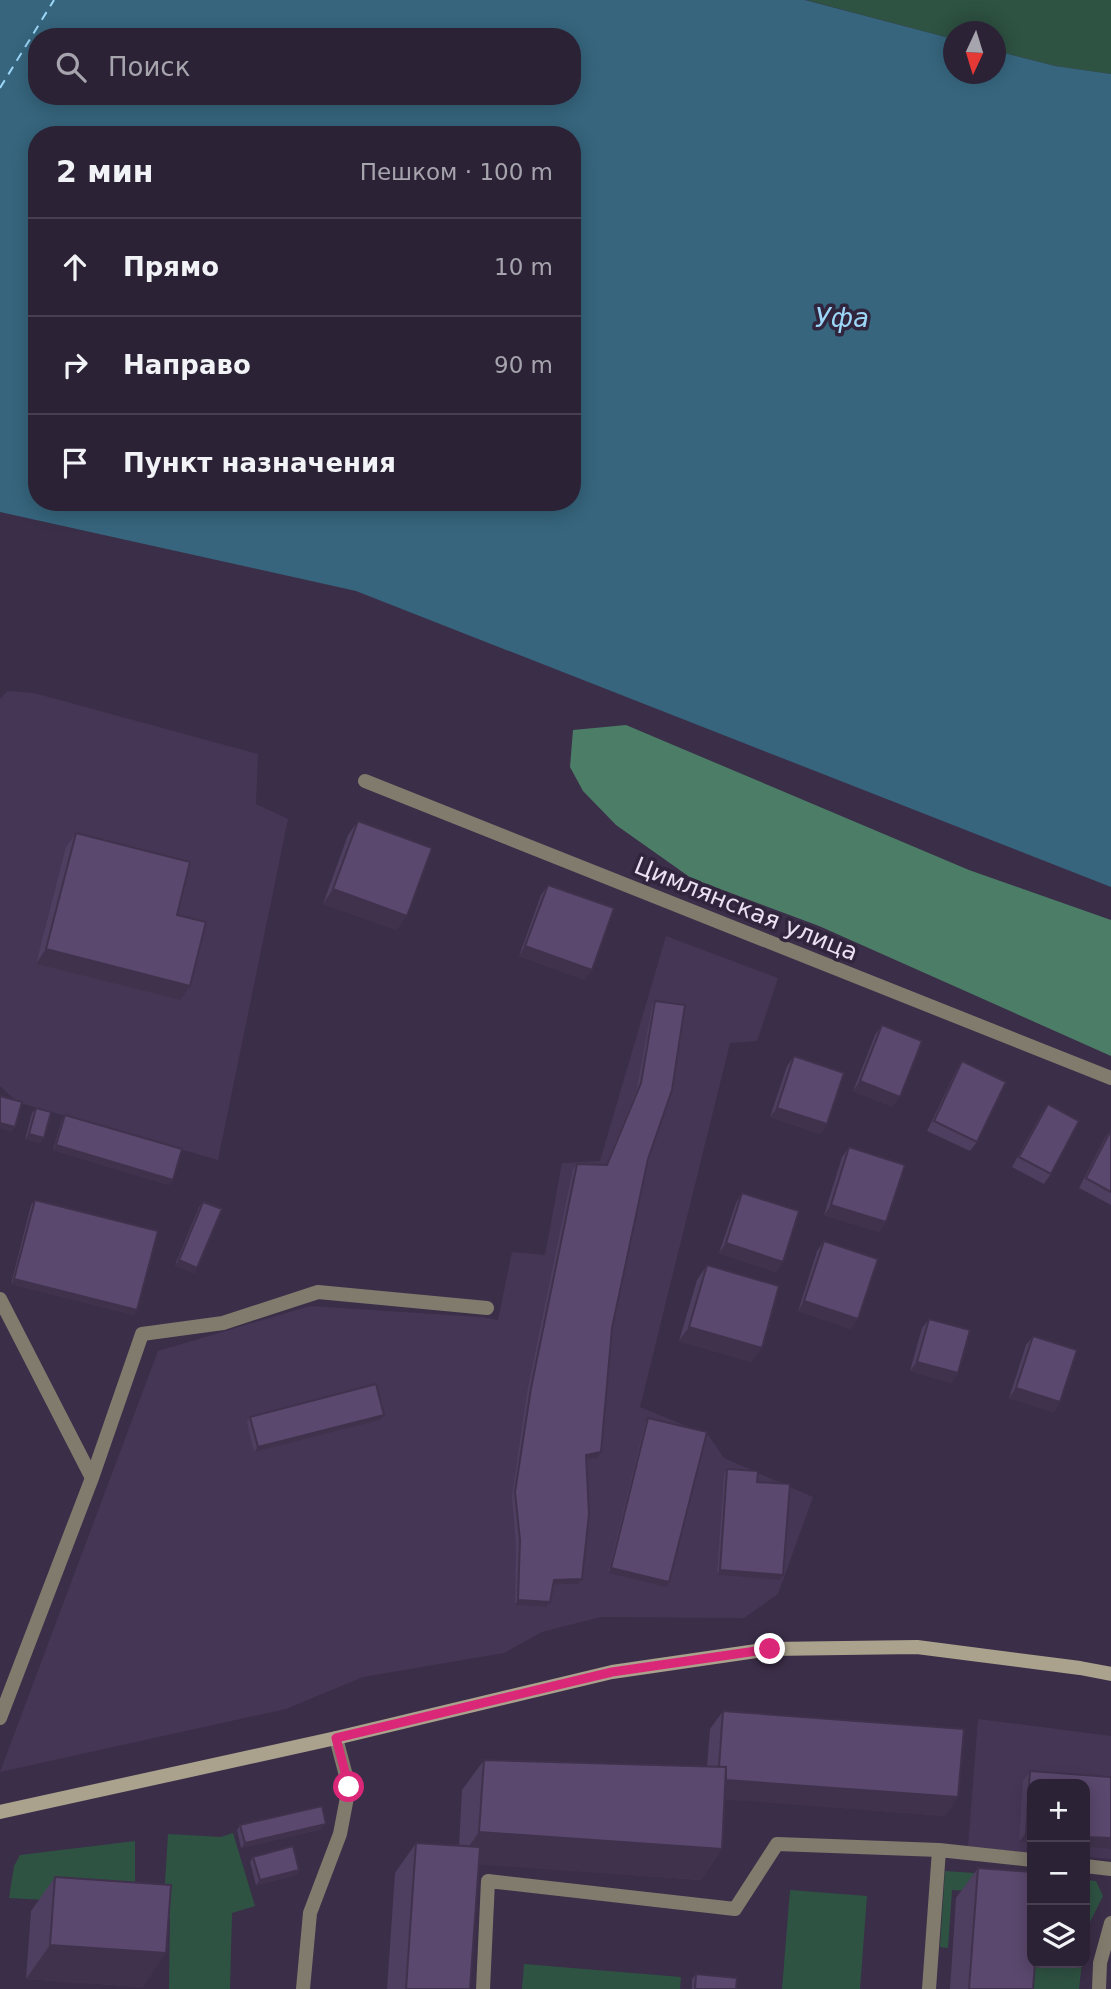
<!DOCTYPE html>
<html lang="ru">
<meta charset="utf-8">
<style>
:root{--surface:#2c2236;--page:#382f42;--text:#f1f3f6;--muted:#a6a4ad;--line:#483f51}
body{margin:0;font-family:"DejaVu Sans",sans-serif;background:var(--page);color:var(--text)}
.controls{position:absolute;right:21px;bottom:21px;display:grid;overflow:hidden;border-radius:14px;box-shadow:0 4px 18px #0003}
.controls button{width:63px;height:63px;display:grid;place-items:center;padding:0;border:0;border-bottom:2px solid var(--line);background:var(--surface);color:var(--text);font:35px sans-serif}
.compass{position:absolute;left:943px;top:21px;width:63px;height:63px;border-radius:50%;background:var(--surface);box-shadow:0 4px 18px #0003;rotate:184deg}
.stop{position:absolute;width:21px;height:21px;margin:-16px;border:5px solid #db2777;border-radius:50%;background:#fff}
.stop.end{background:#db2777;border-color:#fff;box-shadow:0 2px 7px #0008}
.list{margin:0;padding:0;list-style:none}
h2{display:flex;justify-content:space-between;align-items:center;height:91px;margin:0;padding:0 28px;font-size:30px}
h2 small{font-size:23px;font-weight:400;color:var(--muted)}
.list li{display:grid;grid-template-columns:46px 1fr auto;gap:21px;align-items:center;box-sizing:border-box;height:98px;padding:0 28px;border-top:2px solid var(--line)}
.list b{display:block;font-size:26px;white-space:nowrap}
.list em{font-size:23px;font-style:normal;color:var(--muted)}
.icon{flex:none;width:38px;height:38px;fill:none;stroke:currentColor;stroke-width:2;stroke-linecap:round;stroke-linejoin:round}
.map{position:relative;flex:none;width:1111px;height:1989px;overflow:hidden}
.search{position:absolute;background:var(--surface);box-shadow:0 4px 18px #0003;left:28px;top:28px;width:553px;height:77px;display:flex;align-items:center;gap:18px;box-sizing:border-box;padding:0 24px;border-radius:28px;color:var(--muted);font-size:26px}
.panel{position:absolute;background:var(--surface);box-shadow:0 4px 18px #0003;left:28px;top:126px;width:553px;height:385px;border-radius:28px}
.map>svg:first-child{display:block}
.built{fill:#463656}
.green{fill:#2e5343}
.forest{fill:#4c7d67}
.water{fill:#36657d;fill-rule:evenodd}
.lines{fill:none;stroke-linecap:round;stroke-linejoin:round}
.ferry{stroke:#9cd7f8;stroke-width:2;stroke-dasharray:9 7;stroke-linecap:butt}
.lane{stroke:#807b6d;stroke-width:14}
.street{stroke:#807b6d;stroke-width:14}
.secondary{stroke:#aaa28c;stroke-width:14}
.wall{fill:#4e3e5f}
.shaded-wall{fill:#40324d}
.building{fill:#5b486e;stroke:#40324d;stroke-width:2}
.route{stroke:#db2777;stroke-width:9}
.labels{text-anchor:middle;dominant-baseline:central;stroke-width:7;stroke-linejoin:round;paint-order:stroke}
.street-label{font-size:24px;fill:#e9e1f2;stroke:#31243d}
.water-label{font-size:26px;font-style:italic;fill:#9cd7f8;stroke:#31243d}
</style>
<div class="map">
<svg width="1111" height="1989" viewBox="0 0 1111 1989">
<rect width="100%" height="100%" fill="#3b2e48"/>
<path class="built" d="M8 691 34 693 258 754 256 804 288 819 218 1160 17 1102 0 1086V699Z
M666 936 778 978 757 1041 730 1043 640 1407 708 1435 724 1458 813 1497 778 1594 744 1618 601 1617 542 1632 504 1653 363 1677 286 1709 0 1772 158 1351 310 1306 481 1317 498 1320 512 1252 545 1255 562 1163 600 1161Z
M978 1719 1111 1736V1859L1085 1857V1784H1032V1853L968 1847Z"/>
<path class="green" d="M806 0H1111V74L1055 66 996 51V32H954L953 39Z
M233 1833 255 1906 232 1913 230 1989H169L170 1918 163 1914 168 1834 221 1837Z
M135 1841V1905L9 1898 14 1866 20 1855Z
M945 1871 1032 1877V1963H1082L1079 1989H1022L1028 1895 952 1890 948 1948 940 1947Z
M1085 1880 1096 1881 1103 1896 1085 1932Z
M790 1890 867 1896 860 1989H782Z
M524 1964 681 1977 680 1989H522Z"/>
<path class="forest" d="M626 725 969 870 1111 920V1056L819 926 691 878 616 825 583 791 570 767 573 730Z"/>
<path class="water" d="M0 0H805L953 39 954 74H996V51L1055 66 1111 74V887L356 591 0 512ZM37 37H572V96H37ZM37 135H572V502H37Z"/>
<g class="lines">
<path class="ferry" d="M0 88 54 0"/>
<path class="lane" d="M0 1299 92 1478
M0 1718 92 1478 142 1334 223 1323 318 1292 487 1308
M1085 1866 1111 1869
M303 1989 310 1913 340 1834 349 1787 336 1738
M483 1989 488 1881 735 1909 777 1844 939 1850
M929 1989 939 1850 1032 1860
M1099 1989 1100 1963 1111 1923"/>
<path class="street" d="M365 781 1111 1078"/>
<path class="secondary" d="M0 1812 336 1738 612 1672 770 1649 917 1647 1080 1668 1111 1674"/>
</g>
<path class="wall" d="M358 821 397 930 323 904 348 835Z
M76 833 177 915 180 1000 36 964 66 847Z
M548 885 585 980 519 956 541 895Z
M655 1001 648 1159 612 1328 597 1458 586 1459 578 1584 553 1585 546 1607 515 1605 516 1545 512 1497 527 1393 573 1169 577 1164 606 1165 637 1088 652 1006Z
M882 1025 893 1107 853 1091 875 1035Z
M794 1056 827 1124 820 1134 770 1117 787 1066Z
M962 1061 977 1142 970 1151 927 1131 956 1071Z
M1048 1104 1051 1174 1044 1184 1012 1167 1041 1114Z
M36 1108 40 1143 25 1139 32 1113Z
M65 1115 173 1180 169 1185 53 1150 62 1120Z
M1111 1129V1205L1079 1188 1106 1136Z
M849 1147 886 1222 879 1232 824 1215 842 1157Z
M742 1193 783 1262 776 1272 719 1253 736 1203Z
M35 1200 134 1315 11 1284 31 1205Z
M203 1202 197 1268 194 1273 175 1265 199 1207Z
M824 1241 851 1329 798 1311 817 1251Z
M707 1265 752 1362 679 1341 697 1280Z
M929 1319 958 1373 951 1383 910 1371 922 1328Z
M1033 1336 1060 1402 1053 1412 1009 1398 1026 1345Z
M384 1415 380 1420 254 1452 247 1422 250 1417Z
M648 1418 666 1587 608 1573 645 1423Z
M727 1469 757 1482 783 1575 780 1580 717 1575 724 1474Z
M723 1711 946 1816 725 1799 722 1849 701 1880 479 1864 470 1989H387L395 1873 416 1843 459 1846 462 1790 484 1760 707 1766 710 1729Z
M1030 1771 1111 1777V1849L1085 1847V1784H1032V1843L1019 1842 1023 1781Z
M240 1825 322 1829 241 1848 237 1830Z
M253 1857 299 1870 296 1875 256 1885 250 1862Z
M978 1868 1033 1989H950L956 1898Z
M55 1877 166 1953 142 1987 26 1979 31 1911Z
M696 1974 736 1989H692V1979Z"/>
<path class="shaded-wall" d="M333 889 407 916 397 930 323 904Z
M525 946 592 970 585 980 519 956Z
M46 949 190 986 180 1000 36 964Z
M860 1081 900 1097 893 1107 853 1091Z
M777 1108 827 1124 820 1134 770 1117Z
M0 1123 15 1127 11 1132 0 1129Z
M29 1134 44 1138 40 1143 25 1139Z
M56 1145 173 1180 169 1185 53 1150Z
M831 1205 886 1222 879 1232 824 1215Z
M726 1243 783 1262 776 1272 719 1253Z
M179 1260 197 1268 194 1273 175 1265Z
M14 1279 137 1310 134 1315 11 1284Z
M804 1301 858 1319 851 1329 798 1311Z
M689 1327 762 1348 752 1362 679 1341Z
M917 1362 958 1373 951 1383 910 1371Z
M1016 1388 1060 1402 1053 1412 1009 1398Z
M384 1415 380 1420 254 1452 258 1447Z
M601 1452 597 1458 583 1460 586 1455Z
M611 1568 669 1582 666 1587 608 1573Z
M720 1570 783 1575 780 1580 717 1575Z
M582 1579 578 1584 550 1585 554 1580Z
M518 1600 550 1602 546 1607 515 1605Z
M718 1779 958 1797 946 1816 705 1798Z
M326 1824 322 1829 241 1848 245 1843Z
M479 1832 722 1849 701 1880 457 1863Z
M1026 1833H1032V1843L1019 1842Z
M1085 1837 1111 1838V1849L1085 1847Z
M299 1870 296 1875 256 1885 260 1880Z
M50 1945 166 1953 142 1987 26 1979Z"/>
<path class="building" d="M358 821 432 848 407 916 333 889Z
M76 833 190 862 177 915 206 922 190 986 46 949Z
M548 885 614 908 592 970 525 946Z
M655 1001 685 1005 672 1090 648 1159 612 1328 601 1452 586 1455 589 1514 582 1579 554 1580 550 1602 518 1600 520 1540 515 1492 531 1388 577 1164 607 1165 641 1083Z
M882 1025 922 1041 900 1097 860 1081Z
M794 1056 844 1073 827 1124 777 1108Z
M962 1061 1006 1082 977 1142 934 1121Z
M0 1096 22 1102 15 1127 0 1123Z
M1048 1104 1079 1121 1051 1174 1019 1157Z
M36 1108 51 1112 44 1138 29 1134Z
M65 1115 182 1149 173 1180 56 1145Z
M1111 1130V1192L1086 1178Z
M849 1147 905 1165 886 1222 831 1205Z
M742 1193 799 1211 783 1262 726 1243Z
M35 1200 158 1231 137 1310 14 1279Z
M203 1202 222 1209 197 1268 179 1260Z
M824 1241 878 1259 858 1319 804 1301Z
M707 1265 779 1286 762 1348 689 1327Z
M929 1319 970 1330 958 1373 917 1362Z
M1033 1336 1077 1350 1060 1402 1016 1388Z
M376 1384 384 1415 258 1447 250 1417Z
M648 1418 707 1432 669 1582 611 1568Z
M727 1469 758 1471 757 1482 790 1484 783 1575 720 1570Z
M723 1711 964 1729 958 1797 726 1780V1767H719Z
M484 1760 726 1767 722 1849 479 1832Z
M1030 1771 1111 1777V1838L1085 1837V1784H1032V1833H1026Z
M322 1806 326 1824 245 1843 240 1825Z
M416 1843 480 1847 470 1989H406Z
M293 1846 299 1870 260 1880 253 1857Z
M978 1868 1032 1872V1963H1035L1033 1989H969Z
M55 1877 171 1885 166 1953 50 1945Z
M696 1974 737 1978 736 1989H695Z"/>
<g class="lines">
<path class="route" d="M349 1787 336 1738 612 1672 770 1649"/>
</g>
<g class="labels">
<g class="street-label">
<text transform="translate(746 909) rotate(22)">Цимлянская улица</text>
</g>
<g class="water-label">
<text x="842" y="318">Уфа</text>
</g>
</g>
</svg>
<div class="controls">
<button>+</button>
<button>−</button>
<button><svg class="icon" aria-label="layers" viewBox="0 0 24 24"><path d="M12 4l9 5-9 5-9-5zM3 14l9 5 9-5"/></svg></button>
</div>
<svg class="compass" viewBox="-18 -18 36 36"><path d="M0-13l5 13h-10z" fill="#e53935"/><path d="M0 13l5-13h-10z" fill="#a6a4ad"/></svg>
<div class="stop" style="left:349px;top:1787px"></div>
<div class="stop end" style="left:770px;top:1649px"></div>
<div class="search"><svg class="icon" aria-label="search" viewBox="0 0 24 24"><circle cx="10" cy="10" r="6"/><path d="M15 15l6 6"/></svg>Поиск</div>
<section class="panel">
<h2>2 мин<small>Пешком · 100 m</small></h2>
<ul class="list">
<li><svg class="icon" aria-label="ahead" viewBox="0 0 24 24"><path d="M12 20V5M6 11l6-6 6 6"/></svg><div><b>Прямо</b></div><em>10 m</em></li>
<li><svg class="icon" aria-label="right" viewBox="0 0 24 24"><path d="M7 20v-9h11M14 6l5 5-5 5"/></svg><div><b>Направо</b></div><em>90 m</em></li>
<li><svg class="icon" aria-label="arrive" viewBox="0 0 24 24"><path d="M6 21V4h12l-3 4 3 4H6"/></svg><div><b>Пункт назначения</b></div></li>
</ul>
</section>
</div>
